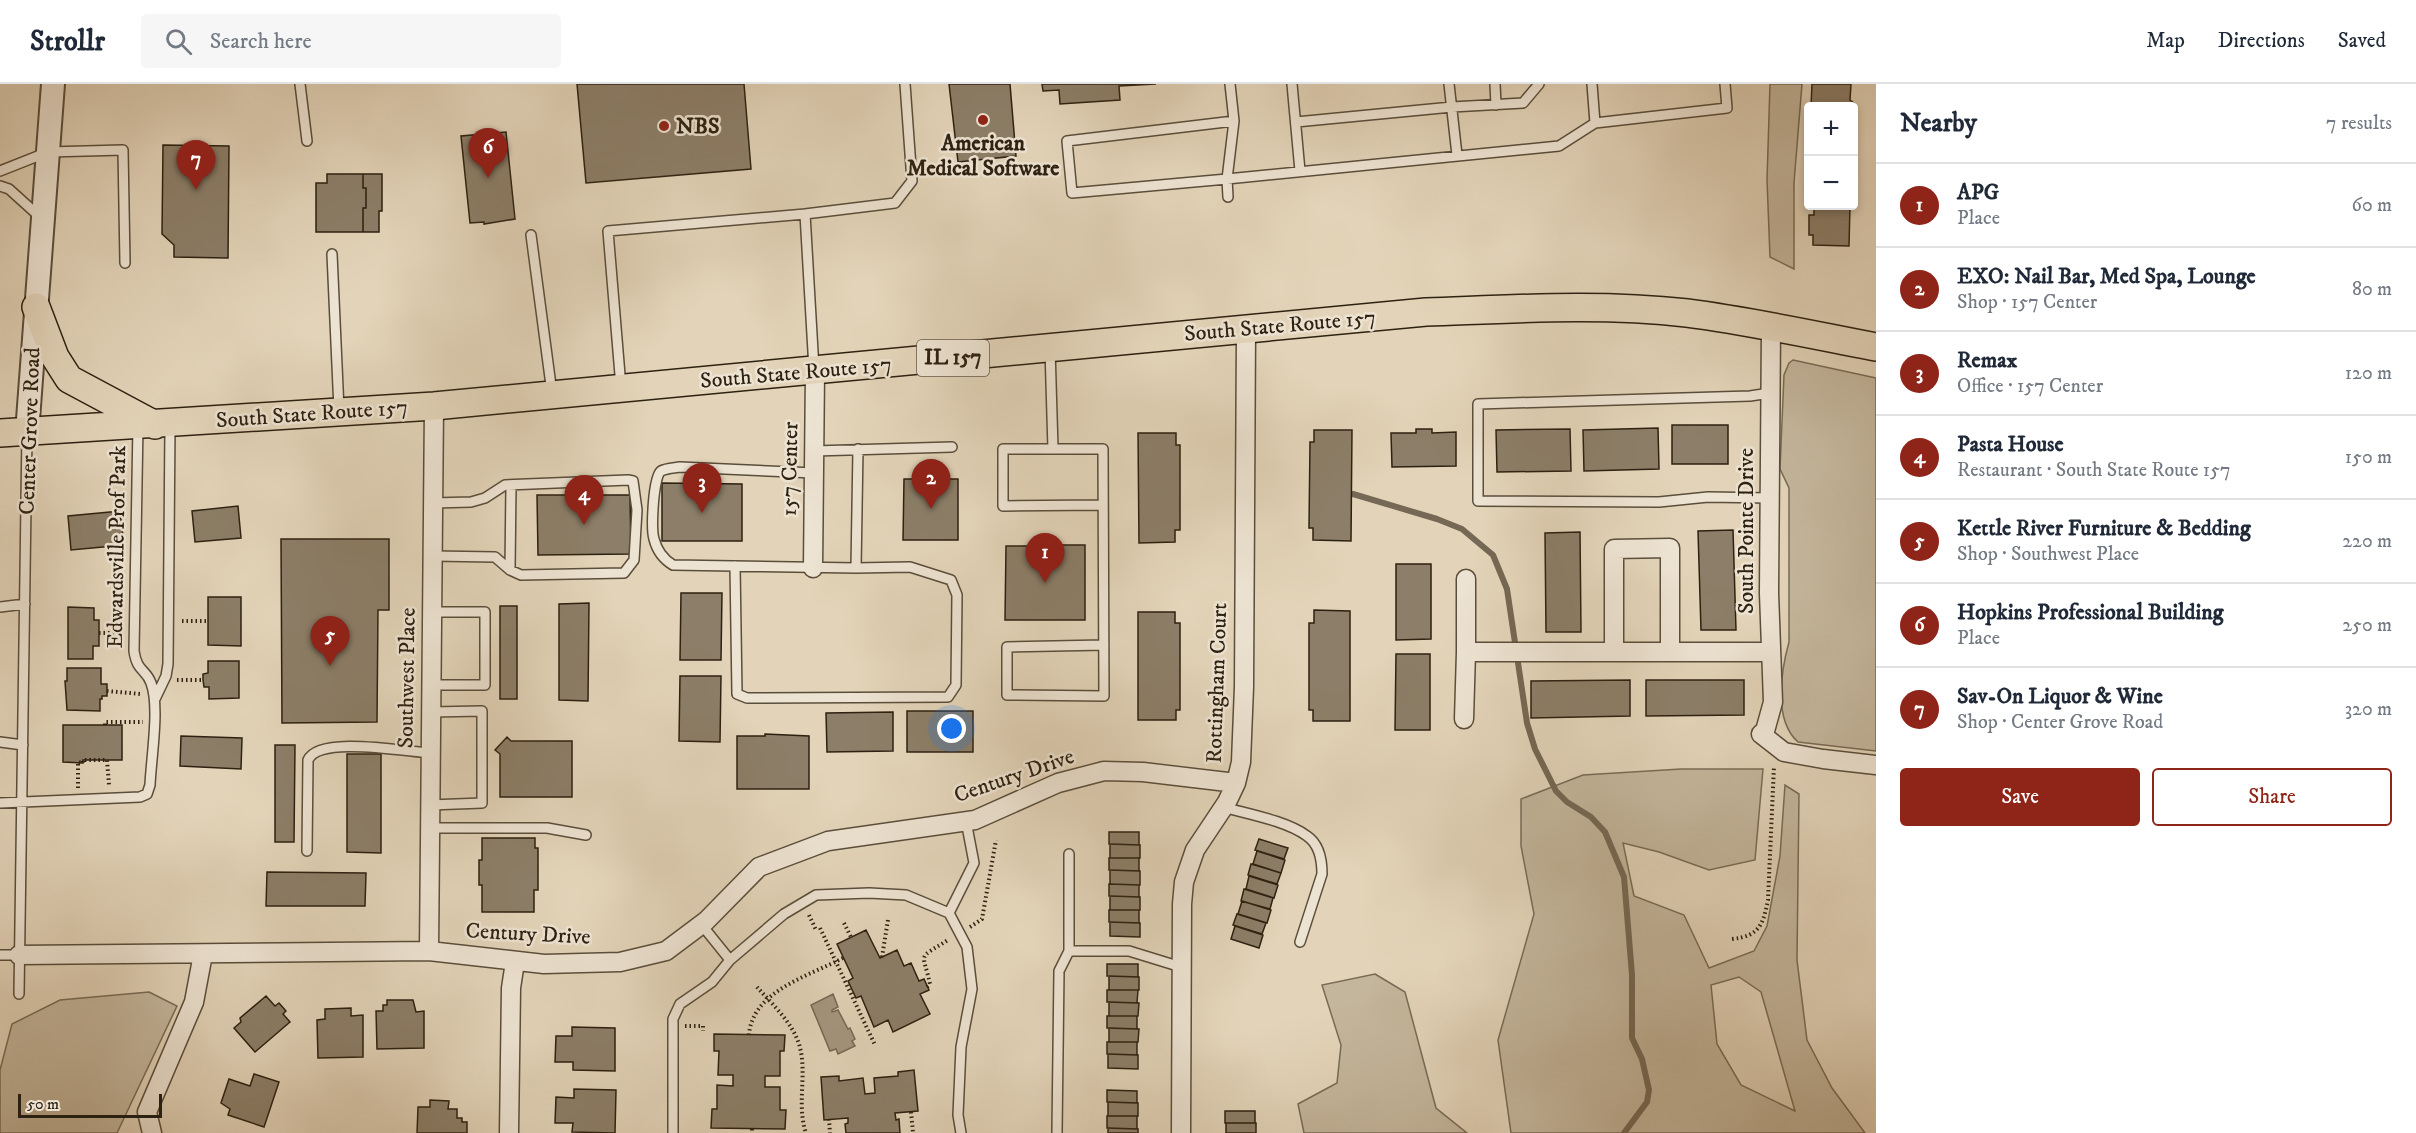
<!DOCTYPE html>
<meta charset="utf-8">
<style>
:root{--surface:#fff;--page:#f6f6f7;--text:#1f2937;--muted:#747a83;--line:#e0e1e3;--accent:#8f2418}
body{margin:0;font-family:"IM FELL DW Pica",serif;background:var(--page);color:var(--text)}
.controls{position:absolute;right:18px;top:18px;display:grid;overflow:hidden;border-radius:6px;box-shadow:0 3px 9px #0003}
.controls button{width:54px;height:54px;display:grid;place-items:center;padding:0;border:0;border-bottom:2px solid var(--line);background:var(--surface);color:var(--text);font:30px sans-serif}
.scale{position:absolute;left:18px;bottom:15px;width:144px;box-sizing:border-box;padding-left:6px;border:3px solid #2d2111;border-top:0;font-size:16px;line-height:21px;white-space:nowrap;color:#2d2111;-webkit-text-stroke:4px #ede3d2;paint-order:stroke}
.you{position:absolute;left:952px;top:645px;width:21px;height:21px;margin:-15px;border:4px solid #fff;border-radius:50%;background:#1a73e8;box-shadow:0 0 0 9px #1a73e833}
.badge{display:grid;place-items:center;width:39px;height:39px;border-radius:50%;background:var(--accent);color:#fff;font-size:20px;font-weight:700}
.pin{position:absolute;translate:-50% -50px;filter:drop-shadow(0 2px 3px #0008)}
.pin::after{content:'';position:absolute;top:32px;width:21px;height:18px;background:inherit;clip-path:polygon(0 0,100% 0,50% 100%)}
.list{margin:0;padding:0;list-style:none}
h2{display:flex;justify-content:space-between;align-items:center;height:78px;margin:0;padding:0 24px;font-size:26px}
h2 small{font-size:20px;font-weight:400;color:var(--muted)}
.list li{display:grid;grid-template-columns:39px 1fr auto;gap:18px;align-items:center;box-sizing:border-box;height:84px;padding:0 24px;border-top:2px solid var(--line)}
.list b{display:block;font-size:22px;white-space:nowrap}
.list p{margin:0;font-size:20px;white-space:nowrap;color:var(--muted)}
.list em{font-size:20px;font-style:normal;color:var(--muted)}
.actions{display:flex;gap:12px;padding:18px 24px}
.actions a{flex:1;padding:14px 0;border:2px solid var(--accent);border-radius:6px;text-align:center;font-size:21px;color:var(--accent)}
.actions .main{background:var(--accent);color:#fff}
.icon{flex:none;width:33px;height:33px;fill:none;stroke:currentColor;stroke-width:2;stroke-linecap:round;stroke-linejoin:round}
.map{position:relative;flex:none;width:1876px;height:1049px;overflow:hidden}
header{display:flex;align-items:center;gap:36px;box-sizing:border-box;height:84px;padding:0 30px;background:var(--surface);border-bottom:2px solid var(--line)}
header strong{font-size:28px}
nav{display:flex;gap:33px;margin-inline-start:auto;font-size:21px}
.search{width:420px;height:54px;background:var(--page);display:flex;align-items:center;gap:15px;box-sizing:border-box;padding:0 21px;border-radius:6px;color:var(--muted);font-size:22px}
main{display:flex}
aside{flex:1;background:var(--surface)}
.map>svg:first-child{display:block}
.green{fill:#c4b69c;stroke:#786c56;stroke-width:1.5;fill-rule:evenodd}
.water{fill:#a59780;stroke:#756854;stroke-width:1.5}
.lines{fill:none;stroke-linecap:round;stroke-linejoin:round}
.stream{stroke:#756854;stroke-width:6}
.building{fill:#8c7e68;stroke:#2d2111;stroke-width:1.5}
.service-casing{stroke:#5a4e3b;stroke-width:12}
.minor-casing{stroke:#5a4e3b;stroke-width:21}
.tertiary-casing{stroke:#5a4e3b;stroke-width:26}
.primary-casing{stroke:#2d2111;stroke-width:30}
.path{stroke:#2d2111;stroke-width:4;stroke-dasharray:1.5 3;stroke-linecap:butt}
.service{stroke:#ede3d2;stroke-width:9}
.minor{stroke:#ede3d2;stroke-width:18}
.tertiary{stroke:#ede3d2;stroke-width:22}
.primary{stroke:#e3d4b9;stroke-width:27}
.poi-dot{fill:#8f2418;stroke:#ede3d2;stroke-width:2}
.labels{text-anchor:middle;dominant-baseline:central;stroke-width:5;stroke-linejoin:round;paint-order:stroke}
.shield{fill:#ede3d2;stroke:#675b4b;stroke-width:1.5}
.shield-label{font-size:21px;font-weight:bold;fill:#2d2111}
.poi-label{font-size:22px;font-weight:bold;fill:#2d2111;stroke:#ede3d2;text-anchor:start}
.street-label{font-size:22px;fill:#2d2111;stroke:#ede3d2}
</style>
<header>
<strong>Strollr</strong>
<div class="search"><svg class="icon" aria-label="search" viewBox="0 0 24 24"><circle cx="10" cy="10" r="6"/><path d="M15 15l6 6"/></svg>Search here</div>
<nav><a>Map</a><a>Directions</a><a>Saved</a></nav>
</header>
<main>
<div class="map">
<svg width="1876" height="1049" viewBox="0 0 1876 1049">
<rect width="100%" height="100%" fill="#e3d4b9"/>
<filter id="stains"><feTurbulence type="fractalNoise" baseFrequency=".00333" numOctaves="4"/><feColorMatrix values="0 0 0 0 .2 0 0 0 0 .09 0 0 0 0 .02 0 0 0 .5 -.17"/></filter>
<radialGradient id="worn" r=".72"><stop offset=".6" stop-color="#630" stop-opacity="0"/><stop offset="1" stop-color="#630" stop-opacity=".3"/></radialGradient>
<path class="green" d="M1770 0H1802L1794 99V185L1770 173 1767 96Z
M1793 276 1876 294V667L1798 658C1773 636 1781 587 1789 558V404L1780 385 1784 291 1789 279Z
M1681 685H1763L1755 776 1709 786 1659 768 1623 759 1634 812 1684 831 1709 884 1754 867 1767 842 1780 772 1785 701 1799 710 1797 876 1807 956 1832 1004 1865 1049H1511L1498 956 1534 830 1521 762V715L1583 691ZM1739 893 1761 908 1795 1027 1741 1001 1717 960 1711 901Z
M1375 890 1405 908 1436 1024 1467 1049H1304L1298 1020 1337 999 1341 961 1322 901Z
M149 908 177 922 117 1049H0V986L12 940 60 916Z"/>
<path class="water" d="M833 910 838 923 832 926V928L838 926 848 945 850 944 855 955 852 957 855 962 838 970 836 965 830 967 811 921Z"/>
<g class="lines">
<path class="stream" d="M1353 410 1437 435 1462 445 1493 471 1507 505 1527 639 1535 665 1556 707 1567 718 1591 733 1605 748 1624 793 1632 891V954L1642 975 1649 1006 1647 1018 1624 1049"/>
</g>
<path class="building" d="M577 0H744L751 85 586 99Z
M949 0H1010L1016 72 958 78Z
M1042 0H1156L1119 2 1120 16 1060 20 1059 6 1043 7Z
M1812 0H1851L1850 16 1855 20 1852 22H1811Z
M506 48 515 135 484 140V138L470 139 461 52Z
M163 61 229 62 228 174 174 173V161L162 150Z
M327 90H363V104H366V124H363V148H316V99H327Z
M363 90H382V127H379V148H363V124H366V104H363Z
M1814 122H1850L1849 162 1813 161V151H1809V131H1814Z
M1672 341H1728V380H1672Z
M1658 344 1659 385 1584 387 1583 346Z
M1416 345H1432V349L1456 348V382L1392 383 1391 349H1416Z
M1570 345 1571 387 1497 388 1496 346Z
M1314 346H1352L1351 457 1313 456V444H1309L1310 358H1314Z
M1138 349H1176V361H1180V446H1175V458L1139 459Z
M904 395H958V456H903Z
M662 399 742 400V457H662Z
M537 411H630L631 470 538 471Z
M238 422 241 454 195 458 192 427Z
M120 427 124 461 71 466 68 432Z
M1733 446 1736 546H1701L1698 447Z
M1580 448 1581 548H1546L1545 449Z
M281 455H389V526H378L377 638 282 639Z
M1037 455H1057V461H1085V536H1005L1006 462H1037Z
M1396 480H1431V555L1396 556Z
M681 509H722L721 576H680Z
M208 513H241V562L208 561Z
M589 519 588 617 559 616V520Z
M500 522H517V615H500Z
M68 523 94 524V536H99V562H93V575H68Z
M1314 526 1350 527V637H1313V626H1309V539H1314Z
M1138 528H1175V539H1180V626H1176V636H1138Z
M1396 570H1430V646H1395Z
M208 577H239V614L209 615V603H204L203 596V590L208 589Z
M67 584H101V600H107V612H102V615H100V627L67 626 65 597H67Z
M680 592H721L720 658 679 657Z
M1630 596V632L1531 634V597Z
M1646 596H1744V631L1646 632Z
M907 627H973V668H907Z
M893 628V667L827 668 826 629Z
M63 641H122V676H83V679L63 678Z
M765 650 809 652V705H737V652H765Z
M181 652 242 654 241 685 180 682Z
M507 653 511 657H572V713H500V670L495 666Z
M275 661H295L294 758H275Z
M347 670H381V769L347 768Z
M1109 748H1139V761L1109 760Z
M482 754H535V764H538V806H534V828H482V801H479V776H482Z
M1259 755 1288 764 1284 775 1255 766Z
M1110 760 1140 761V774H1110Z
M1257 767 1285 776 1281 789 1253 780Z
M1109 774H1139V787L1109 786Z
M1251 780 1281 789 1277 800 1248 791Z
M1110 786 1140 787V801L1110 800Z
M267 788 366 789 365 822H266Z
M1249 792 1278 801 1274 814 1246 805Z
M1109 800 1139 801V813L1109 812Z
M1244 805 1273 814 1270 825 1241 817Z
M1110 812 1140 813V826H1110Z
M1242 817 1271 826 1267 839 1238 830Z
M1109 826H1139V839L1109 838Z
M1237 830 1266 839 1262 850 1233 841Z
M1110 838 1140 839V853L1110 852Z
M1235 842 1263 851 1259 864 1231 855Z
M866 846 880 874 897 866 904 882 911 879 919 897 924 895 929 906 920 910 930 930 893 948 888 936 874 943 861 912 856 914 848 897 853 894 837 860Z
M1107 880H1138V893L1107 892Z
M1109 892 1139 893V906H1109Z
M1107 906H1138L1137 919 1107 918Z
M266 912 275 922 279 919 286 927 283 930 290 938 255 968 234 944 241 938 240 934Z
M387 916H413L416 928 424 927V964L377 965 376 927H383V921H387Z
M1109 918 1139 919 1138 932H1109Z
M351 924V932L363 931V973L318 974 317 936 325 935V925Z
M1107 932H1137V945L1107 944Z
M572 943 615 944V987L573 986V978H555L556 952H572Z
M1109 944 1139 945 1138 958H1109Z
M714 950 785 951 784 967H780V992H765V1003H780V1026H786L785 1045 711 1044 712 1025H717V1001L733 1002V991H718L719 967H714Z
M1107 958H1137V971L1107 970Z
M1108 970 1138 971V985L1108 984Z
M914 986 918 1027 895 1029 896 1036 899 1035 900 1049H846L845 1040 848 1039V1034L824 1036 821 993 839 992V997L863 994 865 1010 875 1009 874 994 898 992V988Z
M254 990 279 998 264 1043 228 1031 230 1025 221 1019 229 995 250 1002Z
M574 1005 616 1006 615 1049 572 1048 573 1039H555L556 1013 574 1014Z
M1107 1006 1137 1007V1019L1107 1018Z
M430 1016 449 1017 448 1025H457V1034H462V1038H467V1049H417L418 1023H430Z
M1108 1018 1138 1019V1032H1108Z
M1225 1027H1255V1039H1225Z
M1107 1032H1137V1045L1107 1044Z
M1226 1039H1256V1049H1226Z
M1108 1044 1138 1045V1049H1108Z"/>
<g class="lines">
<g class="service-casing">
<path id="service" d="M300 0 307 57
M1292 0 1300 87
M1449 0 1457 71
M1495 0 1496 21
M1592 0 1595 39
M1234 37 1227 95 1559 62 1595 39 1727 24 1725 0
M1296 38 1452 23 1523 19 1539 0
M0 87 48 68 123 66 125 179
M0 102 9 105 40 133
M1228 113 1227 95 1072 109 1067 57 1234 37 1230 0
M531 151 552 309
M332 170 339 326
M1050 265 1053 365
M814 285 805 130 895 119 912 97 905 0
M621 303 608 147 805 130
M814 367 952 363
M814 389 680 383C674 384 666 384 661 387 653 393 651 445 654 455 657 467 663 475 673 481L856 484
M1770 414 1708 413 1659 418 1478 417V320L1750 312 1770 309
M1103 421 1003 422V365H1103L1104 612 1007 611V563L1104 561
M433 472 495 473 510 486 521 491 624 489 634 476 637 426 633 397 628 396 505 401 485 414 471 418 433 419
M735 482 737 610 747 614 948 613 956 601 957 511 951 496 910 483 856 484 858 365
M510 486 511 401
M0 523 25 520
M431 601H485V528H432
M155 615 166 592 168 580 170 341
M0 658 23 661
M0 719 140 713 147 710 150 701C151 675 160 622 151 599 146 585 137 588 134 567L138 342
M430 721 482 719V627L431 628
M1223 723C1248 730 1287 737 1307 752 1319 760 1322 776 1322 790L1300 858
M430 744H547L586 751
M307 767 308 676C319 651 407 668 431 669
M1069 867H1129L1181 883
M0 871H19
M730 876 784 830 816 811 869 809 906 811 949 829
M19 910 27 349
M673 1049V935L680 920 712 898 730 876 701 840
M961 1049 958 1031 961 963 972 905 967 863 949 829 974 779 966 737
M1057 1049 1059 887 1069 867V770"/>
</g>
<g class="minor-casing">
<path id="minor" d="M1771 242 1769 509 1773 618 1765 647 1761 650 1784 668 1823 675 1876 681
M813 484 815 287
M1466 495V568H1771
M1614 568V465L1670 464V568
M1464 635 1466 568
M429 867 434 322
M19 871 429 867 544 880 620 878 666 867 706 837 759 783 828 757 975 736 1058 699 1104 687 1143 688 1236 699
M152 1049 147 1028 194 918 203 870
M509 1049 511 904 515 878
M1181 1049 1182 820 1184 798 1195 766 1227 718 1236 699 1241 678 1244 603 1246 245"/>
</g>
<g class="tertiary-casing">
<path id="tertiary" d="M27 349 53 0"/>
</g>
<g class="primary-casing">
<path id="primary" d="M36 223 55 273 69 295 155 341
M0 349 434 322 1426 228C1513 225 1600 219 1687 229 1750 237 1813 251 1876 263"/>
</g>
<path class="path" d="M182 537H208
M99 549H122
M177 596H203
M107 607 141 610
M105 641V638H143
M78 704V678L83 679V676H107L109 701
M809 831 816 846
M844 839 851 853
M970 843 982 835 996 756
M820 844 875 961
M1732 855C1760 852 1763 840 1768 816L1774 682
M882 873 888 836
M757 903C772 920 792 938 799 960 808 989 796 1020 806 1049
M927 903 930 900C923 867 916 876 948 856
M685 942H703V947
M749 951C752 907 809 892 843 874
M911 1028 913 1049
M829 1035 830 1049
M752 1045V1049"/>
<use href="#service" class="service"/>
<use href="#minor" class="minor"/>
<use href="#tertiary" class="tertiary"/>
<use href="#primary" class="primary"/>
</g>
<g class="poi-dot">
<circle cx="983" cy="36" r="6"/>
<circle cx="664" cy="42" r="6"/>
</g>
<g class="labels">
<rect class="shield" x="917" y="256" width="72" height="36" rx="4.5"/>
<g class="shield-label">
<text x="953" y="274">IL 157</text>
</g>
<g class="poi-label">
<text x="676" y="42">NBS</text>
<text x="983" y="59" text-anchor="middle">American<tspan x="983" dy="25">Medical Software</tspan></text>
</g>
<g class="street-label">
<text transform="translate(1280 242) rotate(-5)">South State Route 157</text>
<text transform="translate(796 289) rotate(-5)">South State Route 157</text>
<text transform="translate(312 330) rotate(-4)">South State Route 157</text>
<text transform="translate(30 347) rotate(-88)">Center Grove Road</text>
<text transform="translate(790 385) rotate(-89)">157 Center</text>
<text transform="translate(1746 447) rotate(-90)">South Pointe Drive</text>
<text transform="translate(117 463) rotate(-89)">Edwardsville Prof Park</text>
<text transform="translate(407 594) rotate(-89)">Southwest Place</text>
<text transform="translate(1217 599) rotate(-88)">Rottingham Court</text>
<text transform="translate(1014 692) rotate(-19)">Century Drive</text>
<text transform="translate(528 850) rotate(3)">Century Drive</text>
</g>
</g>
<rect width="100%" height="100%" filter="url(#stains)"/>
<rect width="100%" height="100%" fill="url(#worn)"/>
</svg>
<div class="controls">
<button>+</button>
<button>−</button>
</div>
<div class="scale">50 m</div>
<div class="you"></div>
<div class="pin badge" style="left:1045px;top:499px">1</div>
<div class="pin badge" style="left:931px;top:425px">2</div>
<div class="pin badge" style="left:702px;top:429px">3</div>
<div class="pin badge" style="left:584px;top:441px">4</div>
<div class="pin badge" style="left:330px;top:582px">5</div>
<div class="pin badge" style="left:488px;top:94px">6</div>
<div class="pin badge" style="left:196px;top:106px">7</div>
</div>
<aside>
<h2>Nearby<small>7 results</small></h2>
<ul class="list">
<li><span class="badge">1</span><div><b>APG</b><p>Place</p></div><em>60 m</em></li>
<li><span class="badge">2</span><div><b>EXO: Nail Bar, Med Spa, Lounge</b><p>Shop · 157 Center</p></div><em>80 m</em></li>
<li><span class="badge">3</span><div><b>Remax</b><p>Office · 157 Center</p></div><em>120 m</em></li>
<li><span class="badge">4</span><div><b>Pasta House</b><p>Restaurant · South State Route 157</p></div><em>150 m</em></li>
<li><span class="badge">5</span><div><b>Kettle River Furniture &amp; Bedding</b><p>Shop · Southwest Place</p></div><em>220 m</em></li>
<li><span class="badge">6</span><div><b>Hopkins Professional Building</b><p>Place</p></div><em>250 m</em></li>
<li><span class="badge">7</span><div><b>Sav-On Liquor &amp; Wine</b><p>Shop · Center Grove Road</p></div><em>320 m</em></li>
</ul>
<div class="actions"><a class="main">Save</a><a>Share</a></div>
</aside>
</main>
